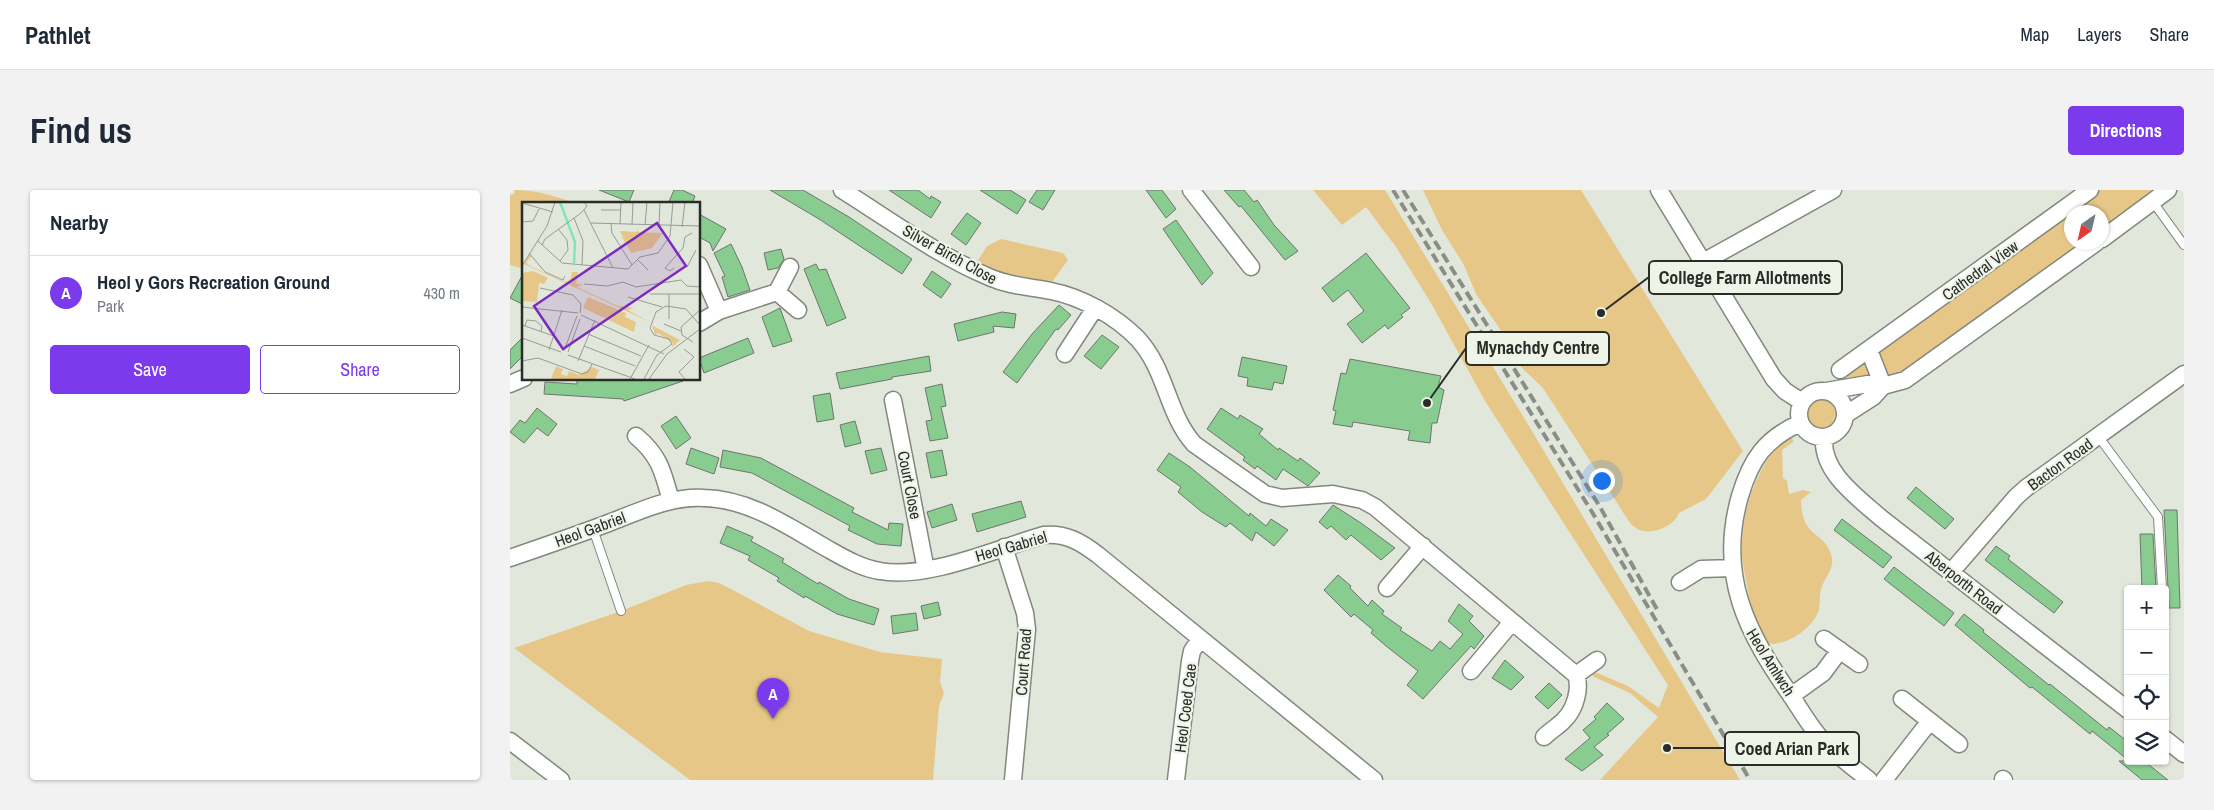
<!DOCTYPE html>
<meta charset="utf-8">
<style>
:root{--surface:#fff;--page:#f2f2f3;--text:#1f2937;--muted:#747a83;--line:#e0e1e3;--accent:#7c3aed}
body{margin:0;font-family:"Archivo Narrow",sans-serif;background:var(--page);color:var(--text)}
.controls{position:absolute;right:15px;bottom:15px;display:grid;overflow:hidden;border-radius:5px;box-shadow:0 1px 4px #0004}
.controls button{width:45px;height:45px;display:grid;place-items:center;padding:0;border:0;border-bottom:1px solid var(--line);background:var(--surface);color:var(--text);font:25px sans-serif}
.compass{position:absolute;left:1554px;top:15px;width:45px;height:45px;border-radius:50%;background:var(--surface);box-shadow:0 1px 4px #0004;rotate:214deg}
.you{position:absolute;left:1091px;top:290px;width:18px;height:18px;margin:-12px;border:4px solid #fff;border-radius:50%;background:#1a73e8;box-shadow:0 0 0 8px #1a73e833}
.badge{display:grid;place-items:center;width:32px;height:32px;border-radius:50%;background:var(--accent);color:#fff;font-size:16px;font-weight:700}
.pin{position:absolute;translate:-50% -41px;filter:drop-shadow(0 1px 2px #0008)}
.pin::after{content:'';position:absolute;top:26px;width:18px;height:15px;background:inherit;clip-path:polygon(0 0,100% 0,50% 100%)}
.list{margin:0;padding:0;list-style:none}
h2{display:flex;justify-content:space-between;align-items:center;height:65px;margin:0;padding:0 20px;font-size:21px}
h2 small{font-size:16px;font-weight:400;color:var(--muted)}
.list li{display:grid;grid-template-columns:32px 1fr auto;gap:15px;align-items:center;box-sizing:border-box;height:75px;padding:0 20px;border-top:1px solid var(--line)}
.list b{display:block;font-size:19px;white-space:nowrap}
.list p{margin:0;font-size:16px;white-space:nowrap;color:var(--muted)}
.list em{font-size:16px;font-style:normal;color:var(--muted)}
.actions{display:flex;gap:10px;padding:15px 20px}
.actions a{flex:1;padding:11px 0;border:1px solid var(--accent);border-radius:5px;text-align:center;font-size:18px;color:var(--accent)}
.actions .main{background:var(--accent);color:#fff}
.icon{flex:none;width:28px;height:28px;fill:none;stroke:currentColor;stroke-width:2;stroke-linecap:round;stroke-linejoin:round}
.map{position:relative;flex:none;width:1674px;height:590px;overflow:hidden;border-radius:5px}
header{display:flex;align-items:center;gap:30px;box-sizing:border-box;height:70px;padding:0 25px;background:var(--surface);border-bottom:1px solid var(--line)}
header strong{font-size:24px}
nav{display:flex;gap:28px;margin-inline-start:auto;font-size:18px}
.intro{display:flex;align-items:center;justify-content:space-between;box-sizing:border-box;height:120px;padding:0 30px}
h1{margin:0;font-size:35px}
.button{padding:12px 22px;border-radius:5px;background:var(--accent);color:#fff;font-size:18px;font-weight:700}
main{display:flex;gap:30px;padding:0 30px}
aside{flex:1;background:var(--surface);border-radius:5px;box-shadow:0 1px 4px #0004}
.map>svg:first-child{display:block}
.green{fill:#e7c787}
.building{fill:#88cc90;stroke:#6d766e}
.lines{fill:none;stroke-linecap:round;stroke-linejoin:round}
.lane-casing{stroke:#83887d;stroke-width:10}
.street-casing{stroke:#83887d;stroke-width:19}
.lane{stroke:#fff;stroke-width:8}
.street{stroke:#fff;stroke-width:16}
.rail{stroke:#8b8e86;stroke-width:4;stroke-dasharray:10 5;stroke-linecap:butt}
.labels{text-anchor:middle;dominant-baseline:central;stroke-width:4.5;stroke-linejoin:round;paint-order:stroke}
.street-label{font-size:16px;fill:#2a2c28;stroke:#eff4e9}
.inset-river{fill:none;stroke:#7fe5c1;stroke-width:2.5}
.inset-road{fill:none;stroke:#989c93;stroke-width:1}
.view{fill:#7b2cbf;fill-opacity:0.15;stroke:#7b2cbf;stroke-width:2.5}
.inset-edge{fill:none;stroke:#2a2c28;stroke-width:2.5}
.leader{fill:none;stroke:#2a2c28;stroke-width:2}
.callout-dot{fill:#2a2c28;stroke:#eff4e9;stroke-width:2}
.callout{fill:#eff4e9;stroke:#2a2c28;stroke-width:2}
.callout-label{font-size:18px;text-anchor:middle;font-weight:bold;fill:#2a2c28}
</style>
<header>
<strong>Pathlet</strong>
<nav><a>Map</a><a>Layers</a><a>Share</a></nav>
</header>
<div class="intro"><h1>Find us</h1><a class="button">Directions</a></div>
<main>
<aside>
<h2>Nearby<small></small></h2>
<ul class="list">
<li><span class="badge">A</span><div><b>Heol y Gors Recreation Ground</b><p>Park</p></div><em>430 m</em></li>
</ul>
<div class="actions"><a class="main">Save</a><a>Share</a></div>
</aside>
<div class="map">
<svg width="1674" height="590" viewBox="0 0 1674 590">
<rect width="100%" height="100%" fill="#e2e7db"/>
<path class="green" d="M5 0C28 0 47 7 68 14H14V79L0 75V5L4 4Z
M803 0H875L1016 231 1230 590H1090L1148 527 1120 503 1082 486 1085 482 1118 496 1149 518 1158 495 975 211 921 113 886 57 856 17 832 35Z
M913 0H1071L1233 261 1196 309 1169 323C1164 335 1148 343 1134 341 1129 341 1124 337 1120 333L1033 198 1011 177 1009 167 966 104 954 75 932 40Z
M1590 0H1650L1592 43V22H1562V52L1578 53 1397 182 1380 186 1375 183 1367 162 1370 158Z
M491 49 553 63 558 70 542 92 488 82 467 72 477 56Z
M1354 172 1356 173 1361 186 1330 188 1350 173Z
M1297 224a14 14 0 1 1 28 0a14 14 0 1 1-28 0Z
M1281 248 1284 251 1272 260 1273 288 1277 291 1279 304 1293 300 1301 302 1291 310C1291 348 1314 341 1321 364 1326 378 1315 386 1311 399 1309 406 1311 415 1308 422 1302 438 1281 452 1264 454 1256 455 1243 448 1235 445L1231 438C1234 434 1238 429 1239 425 1243 408 1232 382 1232 363 1231 321 1245 282 1272 250Z
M198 391 209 393 221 399 299 441 370 462 432 469 430 492 434 503 429 516 423 590H180L4 458 111 421 176 395Z"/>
<path class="building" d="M89 0H124L119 12Z
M164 0H172L185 6 182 14H158Z
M260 0H293L339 27 402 69 392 84 309 29Z
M379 0H408L420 9 421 6 431 12 421 28Z
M470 0H500L516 10 507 24Z
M527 0H545L533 20 519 12Z
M636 0H652L666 19 656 28Z
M714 0H734L744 12 747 10 764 35 788 61 775 70 731 16 729 17Z
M457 23 471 33 456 55 441 44Z
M189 24 216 39 203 61 200 53 189 47Z
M666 30 703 83 692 95 653 39Z
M221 54 232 77 240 100 218 107 212 87 215 86 204 63Z
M271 59 274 69 268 78 258 80 254 63Z
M856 63 900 118 891 125 893 127 878 139 875 135 852 153 837 134 854 121 838 100 823 112 812 98Z
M306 74 309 80 316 79 336 128 317 136 294 79Z
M422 81 441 94 431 108 413 95Z
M14 82V115L0 108Z
M549 115 561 125 548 140 546 139 507 193 493 182 522 144Z
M270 118 282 151 263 157 252 127Z
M492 122 506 124 504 138 483 136 484 142 448 151 444 134Z
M592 145 609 157 591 179 574 166Z
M14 146V165L0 179V160Z
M238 148 244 163 194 183 189 168Z
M419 166 421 181 382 187V189L330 199 326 183Z
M732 167 777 176 773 194 764 192 762 200 737 196 738 188 728 186Z
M840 169 931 186 928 197 934 200 927 233H922L920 253 898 250 900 241 843 232 842 237 823 234 826 221 823 220 831 183 836 184Z
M67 189H173V191L114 211 113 209 34 204 35 192 67 194Z
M432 194 436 216 431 217 438 248 420 251 416 231 422 230 415 198Z
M320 203 324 229 307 232 303 206Z
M27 218 47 234 38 246 27 238 14 253 0 242 10 230 15 233Z
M711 218 728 229 730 225 753 239 749 244 768 260 769 258 788 271 790 268 810 283 798 296 773 279 766 290 747 276 745 279 733 270 735 267 697 239Z
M166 226 181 248 166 259 151 236Z
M345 231 351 253 335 257 330 235Z
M181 258 209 268 204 284 176 274Z
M371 258 377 280 361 284 355 261Z
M213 260 251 268 344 318 342 322 378 340 379 333 393 334 391 356 367 354 338 340 340 336 242 283 210 277Z
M432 260 437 285 421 288 416 263Z
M659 263 680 277 739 326 740 323 756 336 761 329 778 340 764 356 746 342 742 351 720 333 716 337 692 322 668 302 671 297 647 280Z
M1406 297 1444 329 1435 339 1397 308Z
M511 311 516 327 467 342 462 324Z
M442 314 447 330 422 338 417 322Z
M823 315 851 333 885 358 871 370 841 345 836 350 821 336 817 339 809 332Z
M1654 320H1667L1670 418H1659Z
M1332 329 1382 367 1373 378 1324 340Z
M217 336 243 347 241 351 274 369 272 372 308 394 309 392 339 409 369 419 364 435 327 424 295 406 294 408 267 391 269 388 238 370 240 366 210 353Z
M1630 344H1643L1646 399H1632Z
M1486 356 1500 366 1498 369 1553 412 1544 423 1475 370Z
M1384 377 1444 423 1434 436 1374 389Z
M828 385 841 396 840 398 858 416 862 410 874 421 872 424 892 438 890 440 922 461 930 451 940 459 953 444 938 431 949 414 963 426 959 431 974 446 964 459 961 456 913 509 897 495 908 481 876 456 861 443 863 440 844 424 841 427 814 400Z
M428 412 431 425 414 429 411 416Z
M406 423 408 440 383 444 381 426Z
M1454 424 1474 440 1473 442 1539 495 1540 494 1597 540 1599 537 1618 552V570L1582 541 1580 544 1522 497 1520 498 1445 435Z
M995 470 1014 487 1001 500 982 488Z
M1039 493 1052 505 1038 519 1025 507Z
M1097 513 1114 529 1097 544 1099 545 1084 557 1093 565 1072 581 1055 569 1080 548 1073 540 1086 529 1084 527Z
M1609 571H1634L1658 590H1632Z"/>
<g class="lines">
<g class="lane-casing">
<path id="lane" d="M1643 12 1674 55
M1588 246 1648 327 1652 399
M83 339 111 421"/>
</g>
<g class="street-casing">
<path id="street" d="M332 0C380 30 427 65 479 87 499 96 520 97 541 101 572 107 605 126 627 148 657 180 656 222 684 254L755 304 772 308 823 304 852 310 865 317 1066 485C1071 498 1065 519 1055 529 1049 536 1041 540 1034 547
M681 0 741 77
M1149 0 1264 189 1275 201 1292 212
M1592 49 1658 0
M1193 72 1323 0
M189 75 209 121 189 133
M267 102 288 120
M209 121 267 102 280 77
M1359 160 1373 196
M555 164 585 118
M1330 180 1580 0
M0 194 14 188
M1289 224a23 23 0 1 1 46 0a23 23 0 1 1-46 0Z
M1316 201 1358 194 1373 196 1395 190 1587 52
M383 210 416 380
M1335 225 1363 207 1373 196
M1290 233C1255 249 1241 269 1230 306 1207 386 1237 443 1282 507 1292 522 1302 540 1315 553 1329 567 1344 578 1359 590
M126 246C150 266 153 282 161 311
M1314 247C1311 282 1347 307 1371 328L1618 520
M494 357 515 423 517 439 503 590
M0 368C32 357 64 346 96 334 128 322 159 306 194 308 240 309 279 337 318 359 334 368 351 378 370 381 417 390 488 358 534 345 556 343 571 352 588 365L864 590
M1441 382 1506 307 1516 298 1674 184
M1170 392 1191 379 1223 378
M877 398 913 356
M1314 449 1349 474
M961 481 1002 432
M1066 485 1087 470
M1281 506 1313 483 1330 460
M1392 509 1449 554
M1655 549 1674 564
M0 551 51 590
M1493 589 1494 590
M666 590 680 471 682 461 690 449
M1374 590 1420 531"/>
</g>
<use href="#lane" class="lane"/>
<use href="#street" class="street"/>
<path class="rail" d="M883 0 1082 322 1240 590
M893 0 1090 317 1149 423"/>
</g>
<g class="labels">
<g class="street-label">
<text transform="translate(440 64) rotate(29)">Silver Birch Close</text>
<text transform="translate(1470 80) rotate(-36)">Cathedral View</text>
<text transform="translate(1550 274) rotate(-36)">Bacton Road</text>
<text transform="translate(400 295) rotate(79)">Court Close</text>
<text transform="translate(80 339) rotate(-20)">Heol Gabriel</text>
<text transform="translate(501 356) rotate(-16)">Heol Gabriel</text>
<text transform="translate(1454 392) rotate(38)">Aberporth Road</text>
<text transform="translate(513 472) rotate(-86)">Court Road</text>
<text transform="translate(1261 472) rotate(58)">Heol Amlwch</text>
<text transform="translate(675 518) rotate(-83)">Heol Coed Cae</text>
</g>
</g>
<g transform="translate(12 12)">
<rect width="178" height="178" fill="#e2e7db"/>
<path d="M116 25V30L141 31 130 46 109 51 104 42 98 44 103 41 98 29 115 30ZM7 53 10 54 4 60 8 64 43 80 48 79 50 70H56L54 82H61L55 85 96 104 112 106 106 108 128 120 2 62 3 59ZM11 69 26 76 22 82 17 81 15 100 0 99V71ZM66 95 104 111 103 115 114 120 112 130 61 106ZM130 123 133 125 158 138 150 145 151 141 136 131 133 133ZM34 164 41 167 39 172 45 174 47 169 57 173 70 165 77 168 73 177H29Z" fill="#e7c787"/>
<path class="inset-river" d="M38 0 53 40 52 61"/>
<path class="inset-road" d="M0 1 31 10M62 8 91 66M79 8H99M52 16 61 39 60 63M0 20 11 19 17 7M69 21 178 24M89 22 90 31 110 63M98 22 99 0M110 23 111 0M123 23 125 0M137 24 138 0M160 25 163 0M37 28 45 38 46 48 38 59M16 39 40 61 106 67 118 55 136 51 148 34 151 0M20 43 23 37 59 11 65 4 62 0M7 51 23 70 41 78 43 74M115 57 126 68M0 64 25 24 33 0M165 65 174 48M152 66 148 69 143 66 161 46 163 35 170 31M62 82 85 84 101 80 114 85 159 78 165 84 178 85M18 86 51 93 59 102 58 111M128 92H178M106 95 140 105M0 105 56 111M59 113 142 152M147 117V92M142 122 159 129M0 123 32 134M3 124 5 118 14 119 20 124 19 130M128 126 134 110 144 104 164 107 177 122M66 132 119 154M0 136 39 150M171 140 160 133 159 125 178 108M62 144 113 164M162 147 172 155 157 170 163 177M27 148 40 108M42 149 55 114M46 150 58 117M46 153 113 177M0 159 16 156 60 172 66 170 70 162M56 159 73 118M108 177 127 143M122 177 135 153 150 142 147 137 132 133 128 126M127 177 145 152 178 127"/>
<path class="view" d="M135 21 164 64 41 147 12 104Z"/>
<rect width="178" height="178" class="inset-edge"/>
</g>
<path class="leader" d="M1091 123L1139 87M917 213L956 158M1157 558L1215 558"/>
<g class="callout-dot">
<circle cx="1091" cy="123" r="5"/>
<circle cx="917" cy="213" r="5"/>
<circle cx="1157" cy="558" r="5"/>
</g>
<g class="callout">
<rect x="1139" y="71" width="193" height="33" rx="5"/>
<rect x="956" y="142" width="143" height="33" rx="5"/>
<rect x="1215" y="542" width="134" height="33" rx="5"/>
</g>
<g class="callout-label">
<text x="1235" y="94">College Farm Allotments</text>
<text x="1028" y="164">Mynachdy Centre</text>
<text x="1282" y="565">Coed Arian Park</text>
</g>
</svg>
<div class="controls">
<button>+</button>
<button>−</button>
<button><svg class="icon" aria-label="locate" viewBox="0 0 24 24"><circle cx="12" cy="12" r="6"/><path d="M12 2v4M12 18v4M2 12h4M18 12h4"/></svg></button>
<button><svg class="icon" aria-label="layers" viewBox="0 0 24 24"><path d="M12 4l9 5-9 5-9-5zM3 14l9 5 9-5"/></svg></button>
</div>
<svg class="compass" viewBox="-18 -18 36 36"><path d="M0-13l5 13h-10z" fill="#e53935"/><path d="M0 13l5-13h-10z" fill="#747a83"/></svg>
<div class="you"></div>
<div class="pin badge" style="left:263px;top:529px">A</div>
</div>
</main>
